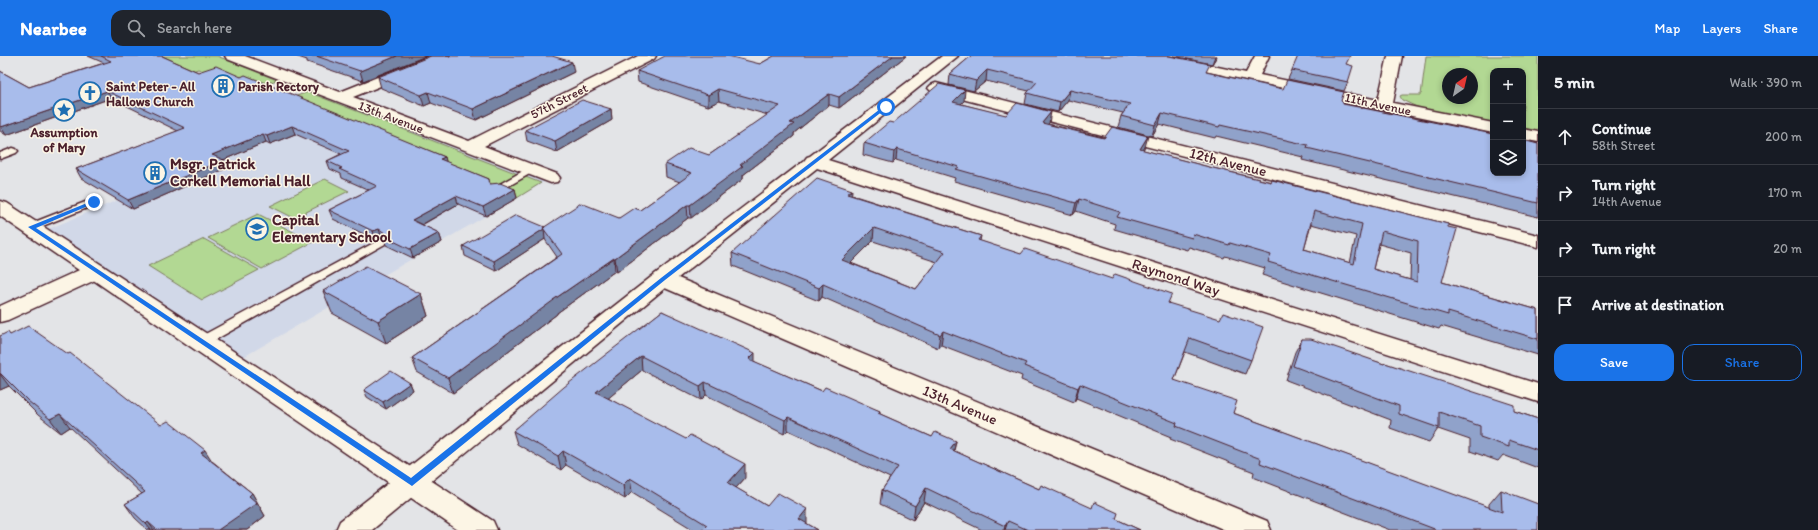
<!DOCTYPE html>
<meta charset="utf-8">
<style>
:root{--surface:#171b24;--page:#20242c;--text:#f1f3f6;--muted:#9ea1a6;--line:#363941;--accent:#1a73e8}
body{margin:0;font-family:Itim,sans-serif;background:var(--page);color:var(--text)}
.controls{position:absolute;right:12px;top:12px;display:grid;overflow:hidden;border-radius:8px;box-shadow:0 2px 6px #0003}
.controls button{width:36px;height:36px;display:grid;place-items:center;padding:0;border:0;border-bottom:1px solid var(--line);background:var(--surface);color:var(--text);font:20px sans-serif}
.compass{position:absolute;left:1442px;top:12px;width:36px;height:36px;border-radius:50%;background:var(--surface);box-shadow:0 2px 6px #0003;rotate:34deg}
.stop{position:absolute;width:12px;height:12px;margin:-9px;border:3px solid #1a73e8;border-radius:50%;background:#fff}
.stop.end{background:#1a73e8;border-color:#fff;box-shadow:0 1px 4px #0008}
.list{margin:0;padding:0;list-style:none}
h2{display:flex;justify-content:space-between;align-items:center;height:52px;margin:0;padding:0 16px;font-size:17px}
h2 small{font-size:13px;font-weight:400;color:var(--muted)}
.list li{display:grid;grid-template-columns:26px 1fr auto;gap:12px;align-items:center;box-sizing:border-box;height:56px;padding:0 16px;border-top:1px solid var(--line)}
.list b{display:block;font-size:15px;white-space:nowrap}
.list p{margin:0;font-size:13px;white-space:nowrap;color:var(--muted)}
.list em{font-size:13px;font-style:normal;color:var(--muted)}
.actions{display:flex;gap:8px;padding:12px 16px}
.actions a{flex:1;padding:9px 0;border:1px solid var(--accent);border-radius:12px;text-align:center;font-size:14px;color:var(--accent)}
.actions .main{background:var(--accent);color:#fff}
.icon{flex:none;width:22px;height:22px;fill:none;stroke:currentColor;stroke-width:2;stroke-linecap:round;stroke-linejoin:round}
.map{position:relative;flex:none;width:1538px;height:474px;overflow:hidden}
header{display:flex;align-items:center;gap:24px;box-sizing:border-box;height:56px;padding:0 20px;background:var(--accent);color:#fff}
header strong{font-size:19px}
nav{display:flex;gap:22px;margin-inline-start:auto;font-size:14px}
.search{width:280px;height:36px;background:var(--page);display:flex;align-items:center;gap:10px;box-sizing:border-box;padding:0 14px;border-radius:12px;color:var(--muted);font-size:15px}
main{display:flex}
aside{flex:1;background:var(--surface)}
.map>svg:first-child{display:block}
.built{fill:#d1d8e8}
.green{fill:#b2d893;stroke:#7e7c5f;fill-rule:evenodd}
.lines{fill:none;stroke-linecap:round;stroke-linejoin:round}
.service-casing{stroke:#4a1f2b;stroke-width:3}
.minor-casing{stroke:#4a1f2b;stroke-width:3}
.tertiary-casing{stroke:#4a1f2b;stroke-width:3}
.service{fill:#fcf5e5;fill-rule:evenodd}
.minor{fill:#fcf5e5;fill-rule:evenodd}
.tertiary{fill:#fcf5e5;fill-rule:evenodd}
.wall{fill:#90a2ca;stroke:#4a1f2b;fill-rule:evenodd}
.shaded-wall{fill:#7684a4;stroke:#4a1f2b}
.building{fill:#a8bceb;stroke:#4a1f2b;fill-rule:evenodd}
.route{fill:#1a73e8}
.labels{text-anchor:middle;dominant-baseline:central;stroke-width:3;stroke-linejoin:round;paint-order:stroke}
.far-poi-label{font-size:13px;font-weight:bold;fill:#4a1f2b;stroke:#fcf5e5;text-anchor:start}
.far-street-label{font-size:13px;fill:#4a1f2b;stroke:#fcf5e5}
.street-label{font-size:15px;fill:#4a1f2b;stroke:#fcf5e5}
.poi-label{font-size:15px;font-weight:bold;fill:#4a1f2b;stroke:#fcf5e5;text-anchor:start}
</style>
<header>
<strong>Nearbee</strong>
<div class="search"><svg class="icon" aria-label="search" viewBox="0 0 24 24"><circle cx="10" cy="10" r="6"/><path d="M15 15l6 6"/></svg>Search here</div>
<nav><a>Map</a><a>Layers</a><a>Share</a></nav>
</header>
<main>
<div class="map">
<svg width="1538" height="474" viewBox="0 0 1538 474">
<rect width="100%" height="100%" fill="#e3e4e7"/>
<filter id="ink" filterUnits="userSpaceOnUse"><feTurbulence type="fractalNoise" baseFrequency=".025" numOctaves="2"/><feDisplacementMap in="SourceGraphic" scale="8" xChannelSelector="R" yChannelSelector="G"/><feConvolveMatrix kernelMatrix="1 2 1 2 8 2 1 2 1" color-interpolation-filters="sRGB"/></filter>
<g filter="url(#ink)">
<path class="built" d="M317 33 551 122 233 307 39 177 118 144 133 153 227 113 174 86Z"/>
<path class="green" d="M145 0H217L277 24 262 29 213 19 198 13 109 47 104 45 150 29Z
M1426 0H1538V76L1523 73V15H1493V67L1419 52 1402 44 1400 40 1402 39H1421ZM1448 18H1472V42H1448Z
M308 36 541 127 517 142 288 43Z
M325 123 349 135 294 162 270 150Z
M258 158 313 186 262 213 208 182Z
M204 183 259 214 202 244 148 210Z"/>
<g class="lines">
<g class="service-casing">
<path id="service" d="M13 92 16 93 18 95 16 97 0 103V97Z
M530 111 533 112 535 114 533 116 500 135H492L491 133Z
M93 143 98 146 97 148 35 173 31 174 26 171 27 169Z
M381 183 387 186 385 188 206 289H196L195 286 196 283Z"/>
</g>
<g class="minor-casing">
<path id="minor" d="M225 0H245L340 36 430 0H450L448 3 353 41 469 85 638 0H656L654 3 484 90 557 118 560 122 557 126 551 127 227 3Z
M942 0H958L828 104 1538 328V346L817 112 678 222 1267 465 1271 474H1225L665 232 372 474H336L340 465 655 218 804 105 807 101 810 100Z
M1138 0H1166L1246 17 1255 0H1269L1260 19 1378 44 1388 0H1402L1393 47 1493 67V77L1145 4 1140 3Z
M936 27 1538 179V191L931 35 928 32 931 29Z
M1523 73 1538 76V86L1523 83Z
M96 209 104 210 107 215 104 220 8 264 0 266V250L88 210Z"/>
</g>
<g class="tertiary-casing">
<path id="tertiary" d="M0 145 7 147 493 465 497 474H458L0 160Z"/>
</g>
<use href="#service" class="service"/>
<use href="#minor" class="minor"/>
<use href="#tertiary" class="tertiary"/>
</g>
<path class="wall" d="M88 0H162L198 16 241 21 445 101 446 106 489 123 490 128 515 133 517 142 486 160 458 148 422 169 439 177 442 186 413 202 386 189 384 183 382 182 376 184 333 163 329 154 369 134 342 122 341 118 330 113 327 105 341 98 295 78 270 88 266 86 223 104 227 112 133 153 81 122 76 113 178 75 111 42 6 79 0 75V15L29 31 104 7Z
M295 0H426L363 25 307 6V4Z
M774 0H906L839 52 829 49 794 77V80L743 119V123L691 162H688L617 216 615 215 557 257V258L453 337 417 316 412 302 557 201 546 185 545 183 496 215 465 200 463 190 545 171 619 162 640 154 680 126 666 121 665 108 709 99 768 59 719 45 708 50 638 26 637 15 760 8Z
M971 0 1207 16 1341 45 1343 48 1538 88V161L1302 104 1303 101 1216 80 1215 82 1159 68 1152 80 1118 71 1121 60 1123 57 1068 44 1058 56 1025 48 1027 37 1029 35 986 25 974 35 949 29 950 18Z
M1173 0H1217L1212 8Z
M1346 8 1348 26 1344 35 1288 23 1292 14Z
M574 16 476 64 431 47 424 50 381 32 378 21Z
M964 45 961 48 1003 59 1049 67 1048 68 1145 91 1143 94 1209 111 1448 168 1442 226 1538 254V299L1441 270 1439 273 1262 219 1265 212 1225 200 1224 202 1189 191 1187 194 1114 173 1115 168 1076 155 1073 159 954 125 955 122 896 104 893 107 863 99 864 87 893 67ZM1311 168 1356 180 1350 207 1304 193ZM1379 188 1411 197 1410 224 1373 213Z
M611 53 612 64 557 96 527 85 525 74Z
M852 139 981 180 980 185 1168 247 1251 304 1245 318 1185 296 1174 324 1233 357 1489 452V448L1501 434 1538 474H1390L1253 421 1254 416 1170 383 1171 381 1076 342 1074 346 1021 324 1022 320 941 289 938 292 822 241 819 245 733 210 732 197ZM873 185 937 206 916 233 851 207Z
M323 235 421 238 428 260 386 287 332 257Z
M662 255 755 306 822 335 880 355V358L932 381 956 385 954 395 1039 433 1116 463 1140 474H982L924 446 913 464 880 448 882 434 890 422 788 374 784 378 706 339 701 344 642 314 608 342 745 422 736 432 767 450 807 467H806L818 474H694L632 436 625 443 566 409 561 414 517 388 513 375Z
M10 279 161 369 212 405 252 437 265 460 247 474H148L135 462 125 448 142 438 70 371 61 377 38 359 9 330 0 334V280Z
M1302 283 1384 308 1385 307 1514 355 1538 363V412L1503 399 1498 405 1470 395V384L1438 373 1429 386 1390 372 1391 364 1286 324 1295 296Z
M410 327 413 334 386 353 367 341 364 334Z"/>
<path class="shaded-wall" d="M397 0H426L363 25 360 15Z
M893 0H906L839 52V41Z
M1215 0H1217L1212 8Z
M572 6 574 16 476 64 473 53Z
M987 14 986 25 974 35 976 25Z
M718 33 719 45 708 50V39Z
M965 34 964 45 951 57 953 46Z
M1070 34 1068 44 1058 56 1060 46Z
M107 35 111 42 6 79 1 71Z
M428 36 431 47 424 50 421 39Z
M829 38V49L794 77V80L743 119V123L691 162 690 149 790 67Z
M611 53 612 64 557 96 555 85Z
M1051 56 1049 67 1040 78 1042 67Z
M1162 57 1159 68 1152 80 1155 69Z
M292 70 295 78 270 88 267 80Z
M263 78 266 86 216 107 212 99Z
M1148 80 1145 91 1137 104 1140 93Z
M897 93 896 104 893 107 894 96Z
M445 101 447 109 440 103Z
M224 104 227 112 133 153 128 144Z
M515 133 517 142 486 160 483 151Z
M852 134 851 146 847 138Z
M456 140 458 148 414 173 412 164Z
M1079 143 1076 155 1073 159 1076 147Z
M687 149 688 162 617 216 615 202Z
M874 172 873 185 841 217 842 204Z
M379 173 382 182 376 184 373 175Z
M544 173 545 183 496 215 494 205Z
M439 177 442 186 413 202 410 193Z
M614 202 615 215 557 257V258L453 337 448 322 553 244Z
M823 228 822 241 819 245V232Z
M421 238 428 260 386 287 378 265Z
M943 275 941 289 938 292 940 279Z
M755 297V311L749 303Z
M641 300 642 314 599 350 596 336Z
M0 318 9 330 0 334Z
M705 326 706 339 701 344 700 330Z
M410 327 413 334 386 353 383 346Z
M1080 328 1076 342 1074 346 1078 332Z
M60 358 70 371 61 377 50 363Z
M788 361V374L784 378 785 364Z
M956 385 953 398 950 393Z
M205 394 214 408 201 397Z
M563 395 566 409 561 414 558 400Z
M745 408V422L728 441V427Z
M630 422 632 436 625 443 623 429Z
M926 432 924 446 913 464 915 450Z
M252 437 265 460 247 474H218L249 440Z
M807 453V467L801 474 799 463Z
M1008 465 1005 474H1004L1005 470Z
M148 466 154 474H151L146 468Z"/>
<path class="building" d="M101 0H162L198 16 216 10 241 21 245 19 445 101 440 103 489 123 488 125 490 128 500 127 515 133 483 151 456 140 412 164 439 177 410 193 383 180 385 177 379 173 373 175 329 154 377 130 339 113 342 112 327 105 349 95 292 70 267 80 263 78 212 99 224 104 128 144 76 113 185 72 107 35 1 71 0 70V15L29 31 111 5Z
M316 0H397L360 15Z
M431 0H552L572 6 473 53 428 36 421 39 378 21Z
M665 0H728L760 8 774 0H893L839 41 829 38 790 67 794 68 740 109 743 110 690 149H687L615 202H614L553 244H554L448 322 412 302 562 198 543 172 581 147 619 162 634 152 640 154 692 117 665 108 689 92 709 99 780 50 718 33 708 39 637 15Z
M971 0H1169L1210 8 1206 16 1283 33 1287 24 1344 36 1341 45 1343 46V48L1493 78V117H1523V84L1538 88V147L1307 92 1308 89 1220 69 1219 71 1162 57 1155 69 1121 60 1130 48 1070 34 1060 46 1027 37 1037 26 987 14 976 25 950 18Z
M1298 0H1350L1346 8 1353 10 1348 26 1292 14Z
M939 28 965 34 953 46 1006 59 1017 47 1051 56 1042 67 1104 82 1112 71 1148 80 1140 93 1209 111 1271 126 1272 124 1448 168V171L1457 173 1442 226 1538 254V283L1448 256V259L1268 206 1271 199 1230 187 1229 189 1193 178 1192 182 1117 161 1120 156 1079 143 1076 147 956 113 959 111 897 93 894 96 864 87 889 66 893 67ZM1314 155 1362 168 1354 208 1304 193ZM1382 175 1418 185 1417 226 1373 213Z
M582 44 611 53 555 85 525 74Z
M817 122 852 134 847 138 981 180 978 184 1021 198 1025 193 1112 223 1115 218 1172 238 1168 247 1220 263 1223 257 1263 271 1251 304 1190 282 1174 324 1237 345 1233 357 1502 456 1501 434 1538 448V474H1437L1260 407 1261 403 1176 370 1177 367 1080 328 1078 332 1024 310 1026 307 943 275 940 279 823 228 819 232 732 197ZM874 172 945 196 916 233 842 204Z
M516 159 545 171 543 172 544 173 494 205 463 190Z
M366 210 421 238 378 265 323 235Z
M662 255 755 297 749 303 822 335 825 331 880 355 878 357 932 381 935 376 956 385 950 393 1039 433 1041 429 1092 452 1094 446 1118 457 1116 463 1140 474H1028L1008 465 1005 470 926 432 915 450 882 434 898 411 788 361 785 364 705 326 700 330 641 300 596 336 686 383 690 379 745 408 728 427 767 450 778 437 807 453 799 463 818 474H702L707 469 630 422 623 429 563 395 558 400 513 375 564 331Z
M28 270 68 298 70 297 161 369 168 365 205 394 201 397 252 437 249 440 257 447 218 474H157L148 466 146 468 125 448 145 436 60 358 50 363 28 345 0 317V280L8 276 10 279Z
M1302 283H1311L1384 308 1385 307 1514 349V355L1538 363V394L1509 384V391L1480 381V370L1439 356V372L1399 358V350L1293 310Z
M391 315 410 327 383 346 364 334Z"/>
</g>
<path class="route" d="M884 50 888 51 665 224 412 430 28 171 92 145H95V147L36 172 411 422 661 222Z"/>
<defs>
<g id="building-ring" transform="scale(1.15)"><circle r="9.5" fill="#fcf5e5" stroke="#1f6fb2" stroke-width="1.5"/><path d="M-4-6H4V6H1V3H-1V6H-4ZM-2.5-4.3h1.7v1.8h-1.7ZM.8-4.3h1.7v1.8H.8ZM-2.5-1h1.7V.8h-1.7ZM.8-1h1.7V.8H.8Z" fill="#1f6fb2"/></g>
<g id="church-ring" transform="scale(1.15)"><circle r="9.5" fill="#fcf5e5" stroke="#1f6fb2" stroke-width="1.5"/><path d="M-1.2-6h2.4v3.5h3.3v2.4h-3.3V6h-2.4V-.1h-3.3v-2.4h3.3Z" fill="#1f6fb2"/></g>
<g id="sight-ring" transform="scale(1.15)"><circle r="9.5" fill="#fcf5e5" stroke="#1f6fb2" stroke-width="1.5"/><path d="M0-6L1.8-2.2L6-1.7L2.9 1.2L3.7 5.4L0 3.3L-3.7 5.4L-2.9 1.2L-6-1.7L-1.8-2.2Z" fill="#1f6fb2"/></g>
<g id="school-ring" transform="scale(1.15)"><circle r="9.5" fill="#fcf5e5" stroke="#1f6fb2" stroke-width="1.5"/><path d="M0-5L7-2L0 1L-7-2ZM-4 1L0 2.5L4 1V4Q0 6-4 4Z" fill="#1f6fb2"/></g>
</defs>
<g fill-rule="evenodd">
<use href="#building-ring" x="223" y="30"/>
<use href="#church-ring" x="90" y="37"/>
<use href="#sight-ring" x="64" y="54"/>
<use href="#building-ring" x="155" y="117"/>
<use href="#school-ring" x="257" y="173"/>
</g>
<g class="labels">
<g class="far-poi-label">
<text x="106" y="30">Saint Peter - All<tspan x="106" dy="15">Hallows Church</tspan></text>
<text x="238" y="30">Parish Rectory</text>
<text x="64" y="76" text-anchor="middle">Assumption<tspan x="64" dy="15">of Mary</tspan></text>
</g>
<g class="far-street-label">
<text transform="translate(559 45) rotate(-27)">57th Street</text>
<text transform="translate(1378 48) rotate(12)">11th Avenue</text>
<text transform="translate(391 61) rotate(21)">13th Avenue</text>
</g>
<g class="street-label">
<text transform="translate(1228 106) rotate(14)">12th Avenue</text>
<text transform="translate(1176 221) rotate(18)">Raymond Way</text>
<text transform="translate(960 349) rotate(23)">13th Avenue</text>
</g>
<g class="poi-label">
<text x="170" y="108">Msgr. Patrick<tspan x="170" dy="17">Corkell Memorial Hall</tspan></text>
<text x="272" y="164">Capital<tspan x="272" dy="17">Elementary School</tspan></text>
</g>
</g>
</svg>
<div class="controls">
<button>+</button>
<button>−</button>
<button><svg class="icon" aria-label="layers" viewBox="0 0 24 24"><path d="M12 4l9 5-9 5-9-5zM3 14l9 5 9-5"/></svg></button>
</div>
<svg class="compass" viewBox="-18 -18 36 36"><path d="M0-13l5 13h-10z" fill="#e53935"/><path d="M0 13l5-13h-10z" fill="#9ea1a6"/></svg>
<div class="stop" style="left:886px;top:51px"></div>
<div class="stop end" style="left:94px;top:146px"></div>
</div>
<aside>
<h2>5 min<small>Walk · 390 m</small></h2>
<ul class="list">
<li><svg class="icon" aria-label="ahead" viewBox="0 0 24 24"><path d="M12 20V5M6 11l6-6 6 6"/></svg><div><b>Continue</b><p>58th Street</p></div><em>200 m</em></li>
<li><svg class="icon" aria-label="right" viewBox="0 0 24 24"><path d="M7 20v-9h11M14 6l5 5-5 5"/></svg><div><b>Turn right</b><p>14th Avenue</p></div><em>170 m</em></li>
<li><svg class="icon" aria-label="right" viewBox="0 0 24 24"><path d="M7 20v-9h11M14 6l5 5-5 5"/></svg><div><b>Turn right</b></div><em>20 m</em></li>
<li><svg class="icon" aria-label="arrive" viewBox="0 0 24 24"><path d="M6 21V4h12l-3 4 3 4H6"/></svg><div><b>Arrive at destination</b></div></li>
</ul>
<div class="actions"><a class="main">Save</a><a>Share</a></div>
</aside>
</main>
